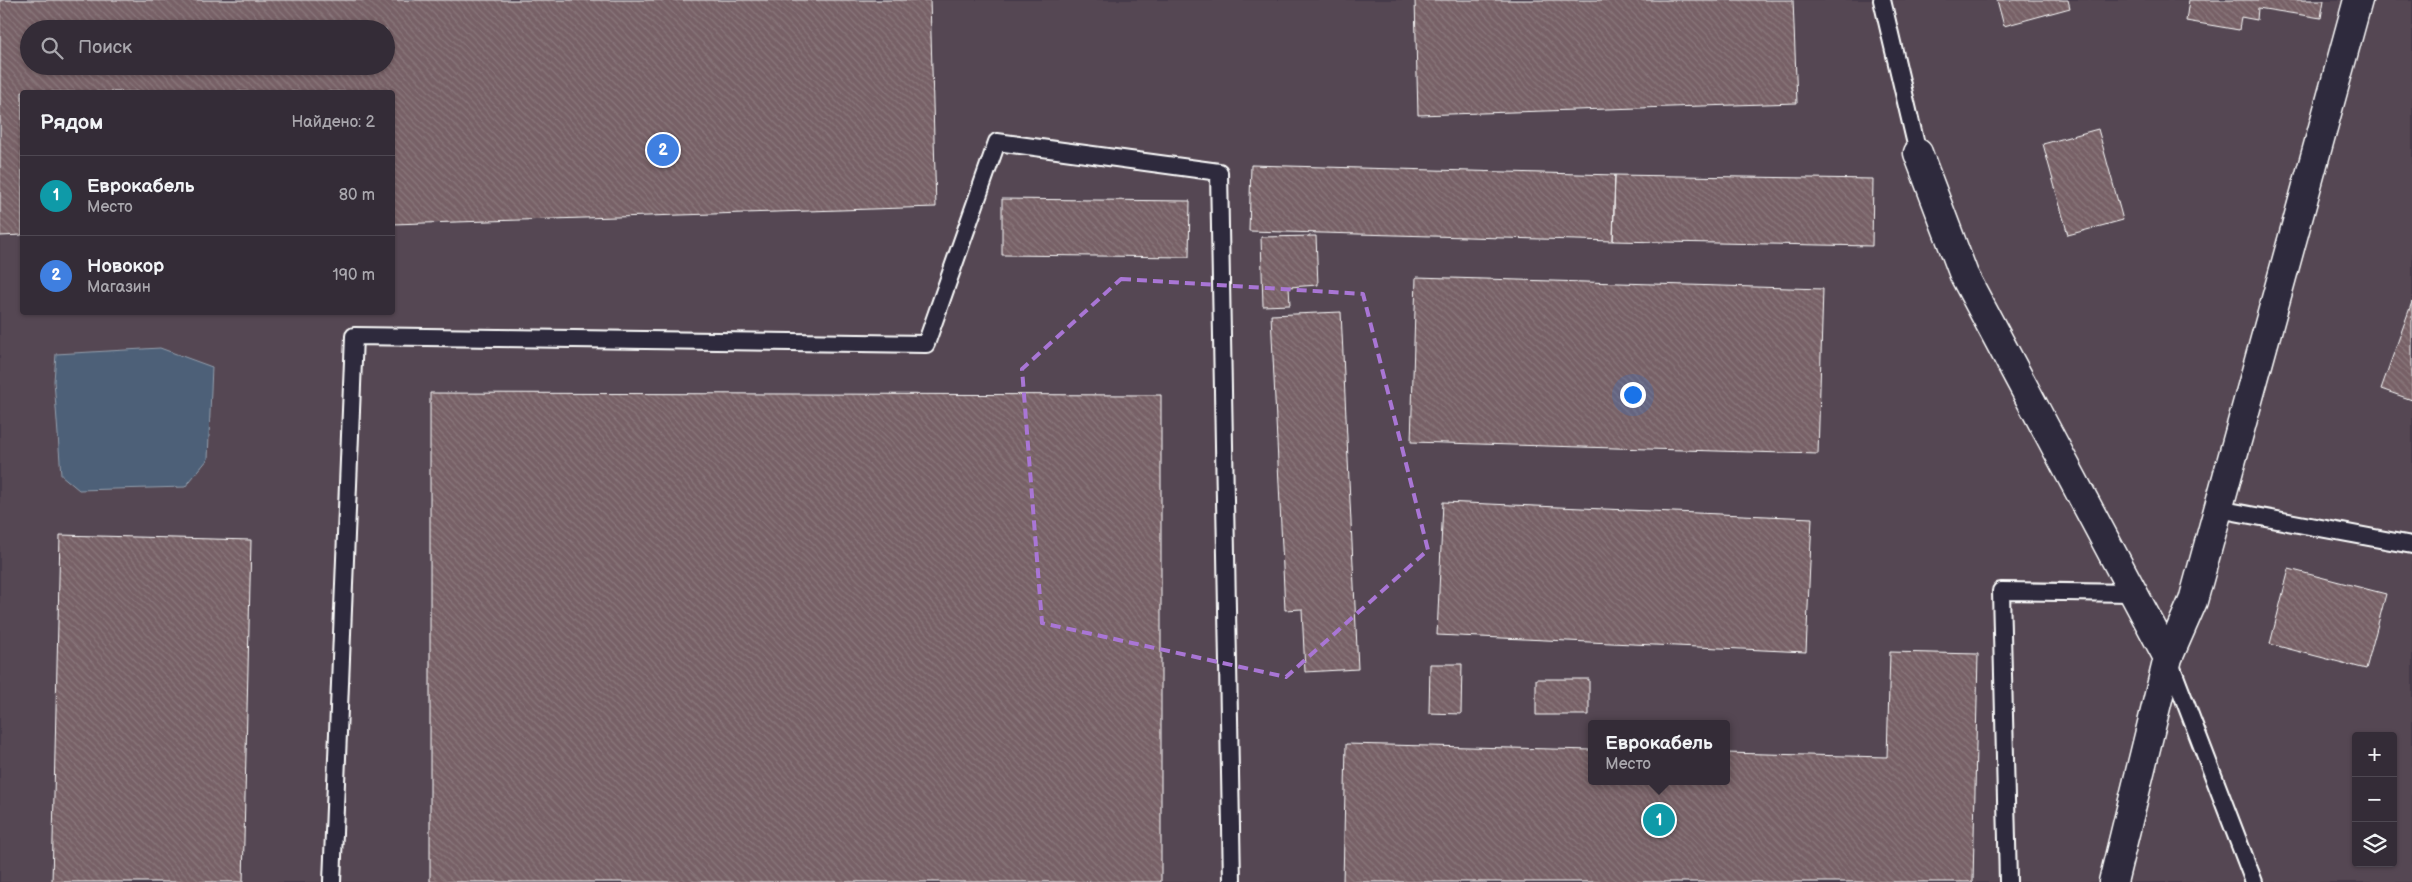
<!DOCTYPE html>
<html lang="ru">
<meta charset="utf-8">
<style>
:root{--surface:#342c37;--page:#3f3842;--text:#f1f3f6;--muted:#a9a7ad;--line:#4e4852;--accent:#8bbbb9}
body{margin:0;font-family:"Balsamiq Sans",sans-serif;background:var(--page);color:var(--text)}
.controls{position:absolute;right:15px;bottom:15px;display:grid;overflow:hidden;border-radius:5px;box-shadow:0 1px 4px #0004}
.controls button{width:45px;height:45px;display:grid;place-items:center;padding:0;border:0;border-bottom:1px solid var(--line);background:var(--surface);color:var(--text);font:25px sans-serif}
.you{position:absolute;left:1632px;top:394px;width:18px;height:18px;margin:-12px;border:4px solid #fff;border-radius:50%;background:#1a73e8;box-shadow:0 0 0 8px #1a73e833}
.badge{display:grid;place-items:center;width:32px;height:32px;border-radius:50%;background:var(--accent);color:#fff;font-size:16px;font-weight:700}
.pin{position:absolute;translate:-50% -50%;border:2px solid #fff;box-shadow:0 1px 5px #0006}
.popup{position:absolute;left:1588px;top:720px;width:142px;height:65px;box-sizing:border-box;display:grid;place-content:center;border-radius:5px;background:var(--surface);filter:drop-shadow(0 1px 4px #0005);font-size:16px;white-space:nowrap;color:var(--muted)}
.popup b{font-size:19px;color:var(--text)}
.popup::after{content:'';position:absolute;left:50%;top:100%;margin-left:-10px;border:10px solid transparent;border-top-color:var(--surface)}
.list{margin:0;padding:0;list-style:none}
h2{display:flex;justify-content:space-between;align-items:center;height:65px;margin:0;padding:0 20px;font-size:21px}
h2 small{font-size:16px;font-weight:400;color:var(--muted)}
.list li{display:grid;grid-template-columns:32px 1fr auto;gap:15px;align-items:center;box-sizing:border-box;height:80px;padding:0 20px;border-top:1px solid var(--line)}
.list b{display:block;font-size:19px;white-space:nowrap}
.list p{margin:0;font-size:16px;white-space:nowrap;color:var(--muted)}
.list em{font-size:16px;font-style:normal;color:var(--muted)}
.icon{flex:none;width:28px;height:28px;fill:none;stroke:currentColor;stroke-width:2;stroke-linecap:round;stroke-linejoin:round}
.map{position:relative;flex:none;width:2412px;height:882px;overflow:hidden}
.search{position:absolute;background:var(--surface);box-shadow:0 1px 4px #0004;left:20px;top:20px;width:375px;height:55px;display:flex;align-items:center;gap:12px;box-sizing:border-box;padding:0 18px;border-radius:28px;color:var(--muted);font-size:19px}
.panel{position:absolute;background:var(--surface);box-shadow:0 1px 4px #0004;left:20px;top:90px;width:375px;height:225px;border-radius:5px}
.map>svg:first-child{display:block}
.built{fill:#544652;fill-rule:evenodd}
.water{fill:#4d6078;stroke:#94a0ae}
.building{fill:url(#building-back-hatch);stroke:#fff;fill-rule:evenodd}
.lines{fill:none;stroke-linecap:round;stroke-linejoin:round}
.service-casing{stroke:#fff;stroke-width:20}
.minor-casing{stroke:#fff;stroke-width:31}
.service{stroke:#2f2a3d;stroke-width:16}
.minor{stroke:#2f2a3d;stroke-width:28}
.marked{fill:none;stroke:#a976d5;stroke-width:4;stroke-dasharray:10 6;stroke-linejoin:round}
</style>
<div class="map">
<svg width="2412" height="882" viewBox="0 0 2412 882">
<defs>
<pattern id="building-back-hatch" width="6" height="6" patternUnits="userSpaceOnUse" patternTransform="scale(1.25)"><rect width="6" height="6" fill="#776166"/><path d="M-1 5l2 2M0 0l6 6M5-1l2 2" fill="none" stroke="#8b797d"/></pattern>
</defs>
<rect width="100%" height="100%" fill="#453a49"/>
<filter id="ink" filterUnits="userSpaceOnUse"><feTurbulence type="fractalNoise" baseFrequency=".02" numOctaves="2"/><feDisplacementMap in="SourceGraphic" scale="10" xChannelSelector="R" yChannelSelector="G"/><feConvolveMatrix kernelMatrix="1 2 1 2 8 2 1 2 1" color-interpolation-filters="sRGB"/></filter>
<g filter="url(#ink)">
<path class="built" d="M0 0H2412V882H0ZM29 29H386V66H29ZM22 92H392V312H22ZM1592 724H1726V781H1592ZM2356 736H2393V863H2356Z"/>
<path class="water" d="M160 348 212 367 208 459 185 487 79 490 61 475 54 381 56 354Z"/>
<path class="building" d="M0 0H930L936 207 392 224V92H22V235L0 236ZM29 29H386V66H29Z
M1415 0H1793L1797 103 1418 115Z
M1997 0H2068L2070 8 2004 26Z
M2189 0H2324L2321 18 2258 8 2257 20 2241 17 2239 30 2186 21Z
M2098 129 2123 220 2068 235 2043 144Z
M1251 165 1615 175 1613 241 1249 231Z
M1615 175 1873 179 1872 246 1613 241Z
M1002 199 1190 201 1189 257 1002 255Z
M1316 236 1318 285 1289 287 1290 305 1263 306 1261 237Z
M1416 277 1823 289 1818 454 1411 442Z
M2412 302V400L2381 389Z
M1341 312 1358 669 1305 672 1302 609 1285 610 1271 315Z
M430 393 1161 395V882H430Z
M1443 502 1812 518 1806 652 1437 635Z
M60 535 251 540 243 882H52Z
M2289 569 2386 594 2366 669 2270 644Z
M1890 652 1978 654 1973 882H1343L1346 744 1592 750V781H1726V753L1887 757Z
M1430 664H1462L1461 714 1429 713Z
M1536 679H1589V715H1536Z"/>
<g class="lines">
<g class="service-casing">
<path id="service" d="M1882 0 1918 153
M2218 509 2412 545
M2169 660 2254 882
M332 882 354 336 926 344 997 142 1219 172 1232 882
M2008 882 2001 591 2134 593"/>
</g>
<g class="minor-casing">
<path id="minor" d="M1918 153 1964 275 2168 658
M2113 882 2168 658 2193 601 2358 0"/>
</g>
<use href="#service" class="service"/>
<use href="#minor" class="minor"/>
</g>
</g>
<path class="marked" d="M1121 279 1363 294 1428 550 1286 677 1042 623 1022 369Z"/>
</svg>
<div class="controls">
<button>+</button>
<button>−</button>
<button><svg class="icon" aria-label="layers" viewBox="0 0 24 24"><path d="M12 4l9 5-9 5-9-5zM3 14l9 5 9-5"/></svg></button>
</div>
<div class="you"></div>
<div class="pin badge" style="left:1659px;top:820px;background:#0f9aa8">1</div>
<div class="popup"><b>Еврокабель</b>Место</div>
<div class="pin badge" style="left:663px;top:150px;background:#3f7fe0">2</div>
<div class="search"><svg class="icon" aria-label="search" viewBox="0 0 24 24"><circle cx="10" cy="10" r="6"/><path d="M15 15l6 6"/></svg>Поиск</div>
<section class="panel">
<h2>Рядом<small>Найдено: 2</small></h2>
<ul class="list">
<li><span class="badge" style="background:#0f9aa8">1</span><div><b>Еврокабель</b><p>Место</p></div><em>80 m</em></li>
<li><span class="badge" style="background:#3f7fe0">2</span><div><b>Новокор</b><p>Магазин</p></div><em>190 m</em></li>
</ul>
</section>
</div>
